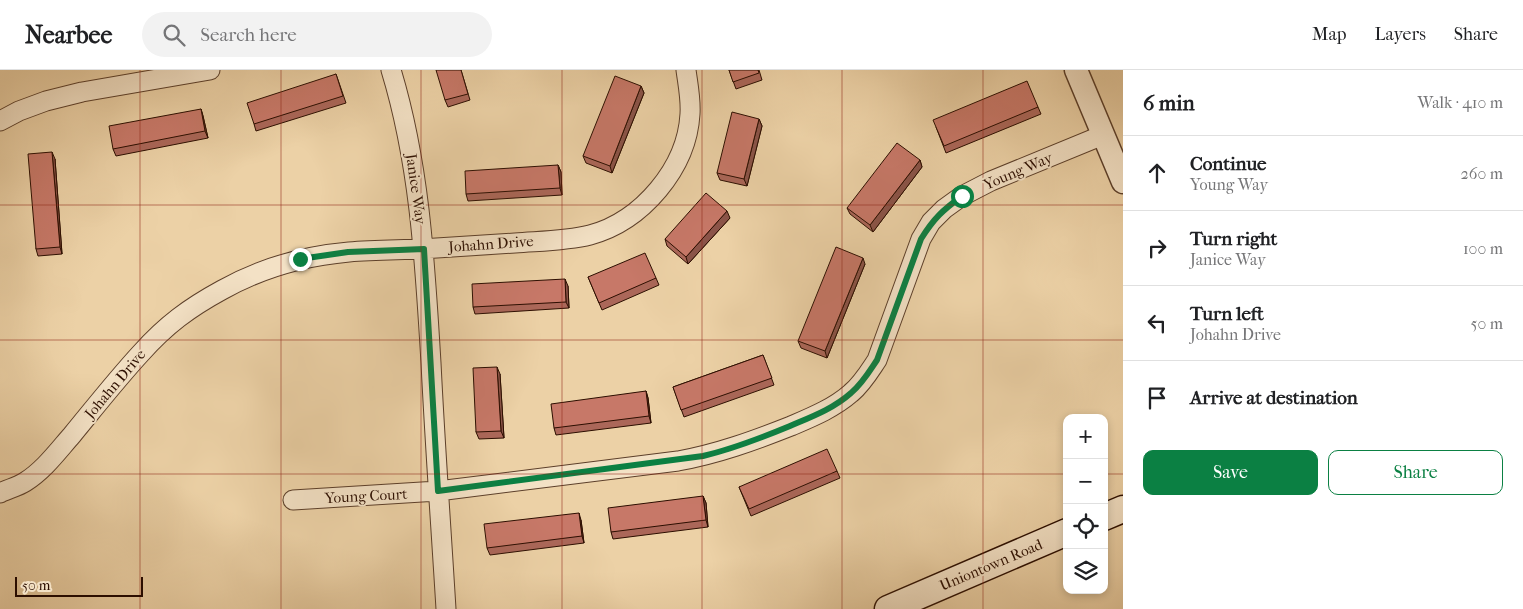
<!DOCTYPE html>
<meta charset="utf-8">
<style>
:root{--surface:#fff;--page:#f2f2f2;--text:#202124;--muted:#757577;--line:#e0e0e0;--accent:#0b8043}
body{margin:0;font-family:"IM FELL French Canon",serif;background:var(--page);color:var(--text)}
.controls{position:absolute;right:15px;bottom:15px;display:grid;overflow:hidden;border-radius:10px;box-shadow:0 2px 8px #0003}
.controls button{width:45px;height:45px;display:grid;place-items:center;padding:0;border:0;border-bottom:1px solid var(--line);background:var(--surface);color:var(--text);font:25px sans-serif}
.scale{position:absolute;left:15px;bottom:12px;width:128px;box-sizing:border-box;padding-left:5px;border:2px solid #2c0e00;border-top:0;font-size:14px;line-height:18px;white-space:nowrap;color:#2c0e00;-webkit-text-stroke:4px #f3e1c5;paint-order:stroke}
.stop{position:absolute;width:15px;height:15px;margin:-11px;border:4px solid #0b8043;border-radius:50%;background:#fff}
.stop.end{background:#0b8043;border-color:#fff;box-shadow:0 1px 5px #0008}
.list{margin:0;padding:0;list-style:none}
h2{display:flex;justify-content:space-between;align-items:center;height:65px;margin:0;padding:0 20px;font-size:21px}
h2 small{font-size:16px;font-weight:400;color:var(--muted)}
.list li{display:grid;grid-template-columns:32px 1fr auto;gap:15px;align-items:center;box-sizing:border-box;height:75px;padding:0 20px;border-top:1px solid var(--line)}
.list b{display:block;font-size:19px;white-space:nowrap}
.list p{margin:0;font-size:16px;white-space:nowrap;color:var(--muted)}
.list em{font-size:16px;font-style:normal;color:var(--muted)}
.actions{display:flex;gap:10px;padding:15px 20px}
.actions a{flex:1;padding:11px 0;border:1px solid var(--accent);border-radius:10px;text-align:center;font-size:18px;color:var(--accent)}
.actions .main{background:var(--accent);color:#fff}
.icon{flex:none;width:28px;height:28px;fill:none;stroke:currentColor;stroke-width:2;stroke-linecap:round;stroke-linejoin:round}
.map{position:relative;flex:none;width:1123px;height:539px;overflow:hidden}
header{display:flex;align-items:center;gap:30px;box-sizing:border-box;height:70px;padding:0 25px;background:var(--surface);border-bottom:1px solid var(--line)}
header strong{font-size:24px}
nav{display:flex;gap:28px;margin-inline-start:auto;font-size:18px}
.search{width:350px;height:45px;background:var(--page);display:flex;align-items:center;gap:12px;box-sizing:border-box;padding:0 18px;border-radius:28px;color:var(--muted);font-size:19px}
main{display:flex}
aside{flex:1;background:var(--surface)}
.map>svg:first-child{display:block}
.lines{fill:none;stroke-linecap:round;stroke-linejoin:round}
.minor-casing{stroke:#5c3f2a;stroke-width:21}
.tertiary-casing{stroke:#5c3f2a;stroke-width:25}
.secondary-casing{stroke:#2c0e00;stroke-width:29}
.minor{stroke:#f3e1c5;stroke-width:19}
.tertiary{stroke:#f3e1c5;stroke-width:22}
.secondary{stroke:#f3e1c5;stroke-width:26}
.wall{fill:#ab6759;stroke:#2c0e00}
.shaded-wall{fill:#8b5449;stroke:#2c0e00}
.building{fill:#c77868;stroke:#2c0e00}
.route{stroke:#0b8043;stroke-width:6}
.grid{fill:none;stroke:#8f2418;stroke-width:1;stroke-opacity:0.55}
.labels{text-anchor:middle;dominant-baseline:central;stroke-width:4;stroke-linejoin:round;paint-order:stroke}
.street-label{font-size:15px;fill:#2c0e00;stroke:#f3e1c5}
</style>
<header>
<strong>Nearbee</strong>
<div class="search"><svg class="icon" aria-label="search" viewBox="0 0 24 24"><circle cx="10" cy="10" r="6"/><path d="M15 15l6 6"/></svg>Search here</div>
<nav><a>Map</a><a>Layers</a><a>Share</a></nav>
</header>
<main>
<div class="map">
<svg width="1123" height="539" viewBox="0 0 1123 539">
<rect width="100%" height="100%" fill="#ecd1a6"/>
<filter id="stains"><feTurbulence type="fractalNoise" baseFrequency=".004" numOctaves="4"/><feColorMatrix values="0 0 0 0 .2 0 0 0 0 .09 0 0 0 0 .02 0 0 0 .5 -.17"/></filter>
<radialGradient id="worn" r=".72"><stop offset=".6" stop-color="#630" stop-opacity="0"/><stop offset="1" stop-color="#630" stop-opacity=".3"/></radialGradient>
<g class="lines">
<g class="minor-casing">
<path id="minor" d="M391 0C420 95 425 194 431 293 435 375 441 457 446 539
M0 51 19 41 46 31 82 22 210 0
M0 423C8 419 17 417 25 412 44 400 57 382 72 365 95 337 117 309 141 283 166 255 189 238 222 220 261 198 304 186 349 182 373 180 397 180 421 179 452 177 483 175 515 173 540 171 566 171 590 165 642 151 687 98 690 44 691 29 688 15 686 0
M293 430 438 421 678 391C717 384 753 371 791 356 812 347 834 338 851 323 862 314 869 302 877 290L921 169 931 152 944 139 962 126 991 111 1103 65"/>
</g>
<g class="tertiary-casing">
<path id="tertiary" d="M1076 0 1123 112"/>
</g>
<g class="secondary-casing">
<path id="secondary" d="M1104 447 1123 439
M888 539 1067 462"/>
</g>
<use href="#minor" class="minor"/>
<use href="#tertiary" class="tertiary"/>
<use href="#secondary" class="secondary"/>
</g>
<path class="wall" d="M461 0 470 30 448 37 445 30Z
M729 0H759L762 10 736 19Z
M336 4 346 33 256 61 254 54Z
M641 16 644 23 612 103 586 93 583 86Z
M1038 37 1041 44 946 83 936 57Z
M201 39 203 46 208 68 116 86 113 79Z
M759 49 762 56 747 116 720 110 717 103Z
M55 89 62 184 38 186 36 179Z
M920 90 922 97 873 162 850 144 847 138Z
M558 95 561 102 562 125 468 131 466 124Z
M730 148 688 194 667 176 665 169Z
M865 194 827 288 801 278 798 271Z
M588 207 656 208 659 215 602 240Z
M568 216 569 238 475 244 473 237Z
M763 285 774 315 684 347 673 317Z
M500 304 504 368 479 369 476 362Z
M646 321 648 328 651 353 556 365 554 358Z
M837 401 840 408 751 446 739 417Z
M703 426 706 433 708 457 613 469 611 462Z
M581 450 584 473 490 485 487 478Z"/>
<path class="shaded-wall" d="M641 16 644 23 612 103 610 96Z
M201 39 203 46 208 68 205 61Z
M759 49 762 56 747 116 744 109Z
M52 82 55 89 62 184 60 177Z
M920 90 922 97 873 162 870 155Z
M558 95 561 102 562 125 560 118Z
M727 141 730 148 688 194 686 187Z
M863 188 865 194 827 288 825 281Z
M565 209 568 216 569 238 566 232Z
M497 297 500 304 504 368 501 361Z
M646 321 648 328 651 353 649 346Z
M703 426 706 433 708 457 706 450Z
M579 443 581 450 584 473 582 466Z"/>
<path class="building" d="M436 0H461L468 24 445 30Z
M729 0H758L759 3 733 12Z
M336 4 343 26 254 54 247 33Z
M615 6 641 16 610 96 583 86Z
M1027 11 1038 37 944 76 933 50Z
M201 39 205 61 113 79 109 56Z
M732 42 759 49 744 109 717 103Z
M897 73 920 90 870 155 847 138Z
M52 82 60 177 36 179 28 84Z
M558 95 560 118 466 124 465 101Z
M706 123 727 141 686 187 665 169Z
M836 177 863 188 825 281 798 271Z
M645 183 656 208 599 233 588 207Z
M565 209 566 232 473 237 472 214Z
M763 285 772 308 681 340 673 317Z
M497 297 501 361 476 362 473 298Z
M646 321 649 346 554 358 551 334Z
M827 379 837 401 749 439 739 417Z
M703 426 706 450 611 462 608 438Z
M579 443 582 466 487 478 484 454Z"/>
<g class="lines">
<path class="route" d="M300 189 348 182 424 179 438 421 703 386C733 379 761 368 790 356 811 347 833 339 851 323 862 314 869 302 877 290L921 169C934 148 943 140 962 126"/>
</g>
<path class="grid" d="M140 0V539M281 0V539M421 0V539M562 0V539M702 0V539M842 0V539M983 0V539M0 135H1123M0 270H1123M0 404H1067M1104 404H1123"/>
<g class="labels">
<g class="street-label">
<text transform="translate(1018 101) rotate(-23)">Young Way</text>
<text transform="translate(416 119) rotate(82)">Janice Way</text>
<text transform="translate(491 174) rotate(-4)">Johahn Drive</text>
<text transform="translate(115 314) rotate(-50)">Johahn Drive</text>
<text transform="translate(366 426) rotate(-3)">Young Court</text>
<text transform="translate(991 495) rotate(-23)">Uniontown Road</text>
</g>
</g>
<rect width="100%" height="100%" filter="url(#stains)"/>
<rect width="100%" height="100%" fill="url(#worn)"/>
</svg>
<div class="controls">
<button>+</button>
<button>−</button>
<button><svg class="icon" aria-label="locate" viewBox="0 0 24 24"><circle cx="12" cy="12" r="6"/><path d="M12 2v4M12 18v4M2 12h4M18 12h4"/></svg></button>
<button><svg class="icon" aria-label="layers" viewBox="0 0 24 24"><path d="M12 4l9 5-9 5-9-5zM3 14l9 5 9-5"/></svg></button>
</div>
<div class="scale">50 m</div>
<div class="stop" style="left:962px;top:126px"></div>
<div class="stop end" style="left:300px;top:189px"></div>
</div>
<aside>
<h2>6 min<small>Walk · 410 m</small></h2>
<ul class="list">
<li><svg class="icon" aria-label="ahead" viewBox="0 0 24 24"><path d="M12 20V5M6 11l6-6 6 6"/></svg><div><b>Continue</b><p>Young Way</p></div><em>260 m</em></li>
<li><svg class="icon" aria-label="right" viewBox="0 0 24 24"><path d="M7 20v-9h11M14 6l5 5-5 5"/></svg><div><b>Turn right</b><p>Janice Way</p></div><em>100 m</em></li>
<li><svg class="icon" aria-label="left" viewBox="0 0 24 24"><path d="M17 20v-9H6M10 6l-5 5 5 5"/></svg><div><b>Turn left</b><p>Johahn Drive</p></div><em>50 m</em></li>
<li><svg class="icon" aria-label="arrive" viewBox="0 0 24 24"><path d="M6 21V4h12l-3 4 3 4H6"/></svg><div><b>Arrive at destination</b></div></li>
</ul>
<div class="actions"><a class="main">Save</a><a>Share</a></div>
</aside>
</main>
